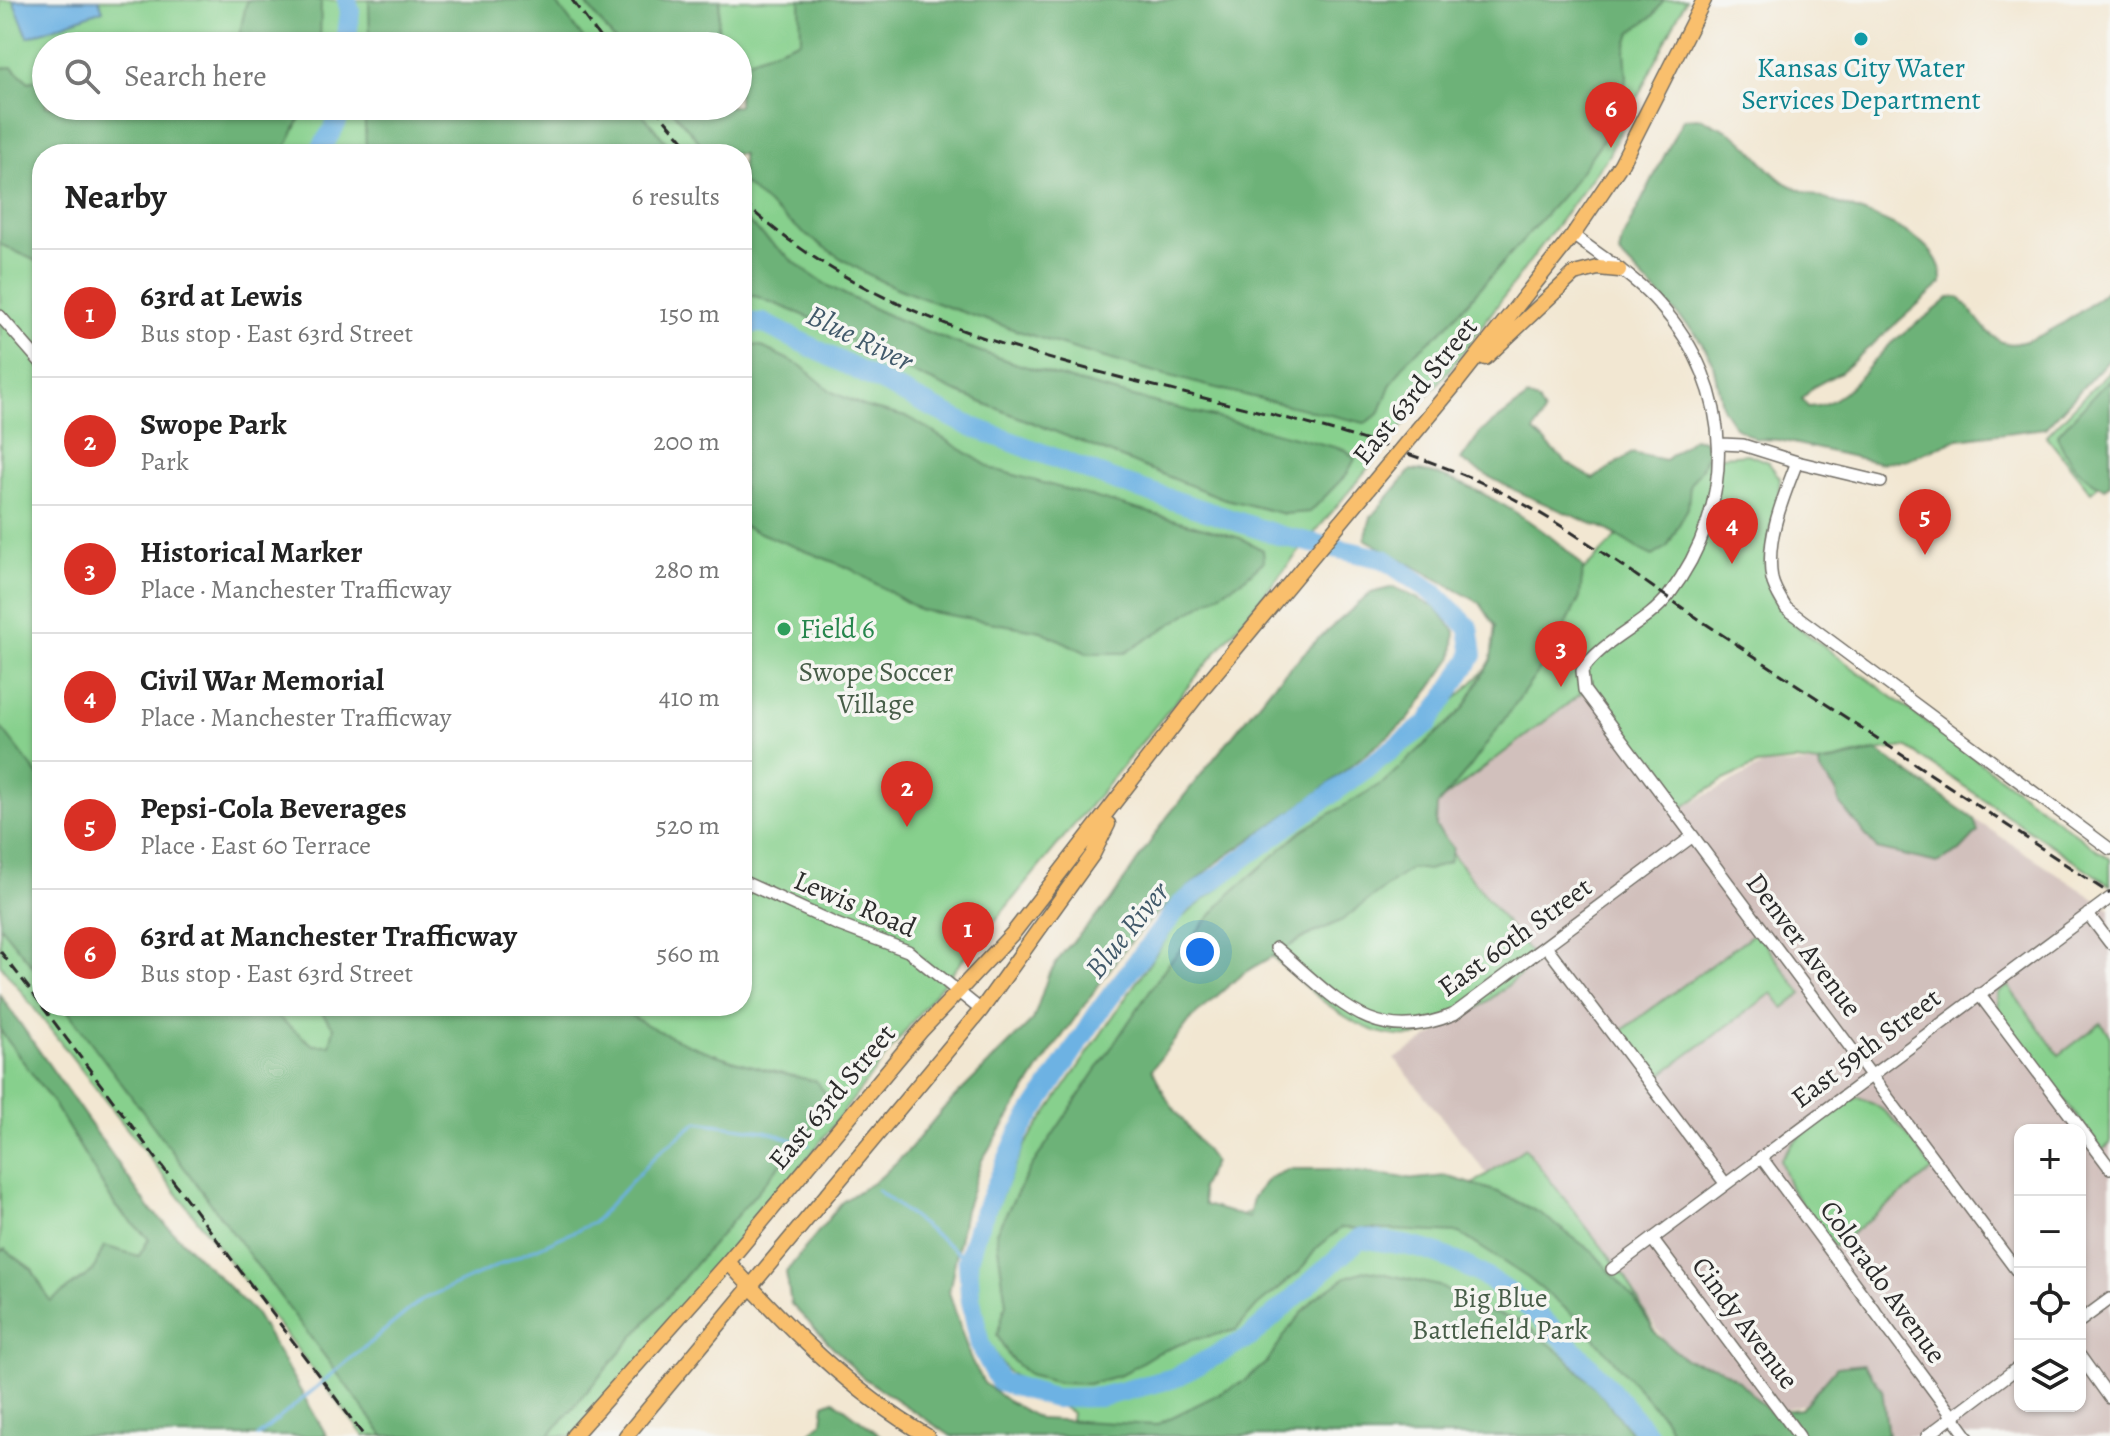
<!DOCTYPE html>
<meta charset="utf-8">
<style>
:root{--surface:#fff;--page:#f6f6f6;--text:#222;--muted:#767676;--line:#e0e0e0;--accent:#d93025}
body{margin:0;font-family:Alegreya,serif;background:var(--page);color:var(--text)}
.controls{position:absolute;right:24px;bottom:24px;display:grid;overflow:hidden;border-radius:16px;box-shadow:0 2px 6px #0004}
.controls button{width:72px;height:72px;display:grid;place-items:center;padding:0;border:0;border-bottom:2px solid var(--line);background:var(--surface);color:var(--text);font:40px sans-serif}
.you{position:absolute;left:1200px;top:952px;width:28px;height:28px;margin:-20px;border:6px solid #fff;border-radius:50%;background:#1a73e8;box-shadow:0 0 0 12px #1a73e833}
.badge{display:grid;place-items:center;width:52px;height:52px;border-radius:50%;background:var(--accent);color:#fff;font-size:26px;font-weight:700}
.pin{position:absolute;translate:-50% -66px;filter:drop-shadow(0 2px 4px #0008)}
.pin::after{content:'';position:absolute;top:42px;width:28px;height:24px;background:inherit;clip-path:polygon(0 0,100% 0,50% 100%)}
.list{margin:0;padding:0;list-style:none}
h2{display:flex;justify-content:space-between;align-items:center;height:104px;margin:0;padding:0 32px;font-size:34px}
h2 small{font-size:26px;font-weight:400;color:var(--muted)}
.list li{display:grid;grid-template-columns:52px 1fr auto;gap:24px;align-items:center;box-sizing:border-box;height:128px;padding:0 32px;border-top:2px solid var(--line)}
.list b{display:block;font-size:30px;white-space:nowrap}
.list p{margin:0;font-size:26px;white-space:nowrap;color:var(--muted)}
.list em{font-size:26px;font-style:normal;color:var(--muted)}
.icon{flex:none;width:44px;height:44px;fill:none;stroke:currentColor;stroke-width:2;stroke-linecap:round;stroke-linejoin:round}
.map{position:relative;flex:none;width:2110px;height:1436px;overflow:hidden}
.search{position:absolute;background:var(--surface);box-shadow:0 2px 6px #0004;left:32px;top:32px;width:720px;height:88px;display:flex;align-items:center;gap:20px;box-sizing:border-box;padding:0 28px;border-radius:44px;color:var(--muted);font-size:30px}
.panel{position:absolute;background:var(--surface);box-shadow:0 2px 6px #0004;left:32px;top:144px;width:720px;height:872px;border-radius:32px}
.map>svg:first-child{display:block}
.industrial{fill:#d1c0bc;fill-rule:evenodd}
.green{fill:#87d08d;stroke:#597e5c;stroke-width:2;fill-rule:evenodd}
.forest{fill:#6db278;stroke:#4c6e52;stroke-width:2}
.water{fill:#6db2e3;stroke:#4c6e87;stroke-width:2}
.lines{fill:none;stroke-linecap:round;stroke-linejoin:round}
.stream{stroke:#6db2e3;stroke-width:3}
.river{stroke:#6db2e3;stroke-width:20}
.minor-casing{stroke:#716d65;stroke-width:14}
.major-casing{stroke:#716d65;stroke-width:17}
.minor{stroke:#fff;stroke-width:11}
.major{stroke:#f9bf6d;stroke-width:14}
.rail{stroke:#2b2b2b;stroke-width:3;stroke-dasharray:12 6;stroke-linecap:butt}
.major-bridge-casing{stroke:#716d65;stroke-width:17;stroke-linecap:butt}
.major-bridge{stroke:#f9bf6d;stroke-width:14}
.culture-dot{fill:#0f9aa8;stroke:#f6f6f2;stroke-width:3}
.leisure-dot{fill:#2e9e5b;stroke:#f6f6f2;stroke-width:3}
.labels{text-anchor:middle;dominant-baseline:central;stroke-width:7;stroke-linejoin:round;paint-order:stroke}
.culture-label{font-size:28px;fill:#0d838f;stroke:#f6f6f2}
.street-label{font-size:28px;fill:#2b2b2b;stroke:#f6f6f2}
.leisure-label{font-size:28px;fill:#27864d;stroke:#f6f6f2;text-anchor:start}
.park-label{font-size:28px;fill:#475d48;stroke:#f6f6f2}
.water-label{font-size:30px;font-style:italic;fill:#425a6b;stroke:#f6f6f2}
</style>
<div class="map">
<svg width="2110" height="1436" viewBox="0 0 2110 1436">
<rect width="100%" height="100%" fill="#f6f6f2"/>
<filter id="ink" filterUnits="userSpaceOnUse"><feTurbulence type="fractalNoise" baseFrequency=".0125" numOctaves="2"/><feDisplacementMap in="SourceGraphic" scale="16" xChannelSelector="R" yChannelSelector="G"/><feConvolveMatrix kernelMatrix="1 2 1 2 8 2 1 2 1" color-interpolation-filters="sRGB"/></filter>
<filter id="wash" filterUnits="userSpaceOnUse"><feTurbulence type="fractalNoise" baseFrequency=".006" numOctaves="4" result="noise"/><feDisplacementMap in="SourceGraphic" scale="32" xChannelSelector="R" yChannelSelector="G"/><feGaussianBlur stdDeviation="1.8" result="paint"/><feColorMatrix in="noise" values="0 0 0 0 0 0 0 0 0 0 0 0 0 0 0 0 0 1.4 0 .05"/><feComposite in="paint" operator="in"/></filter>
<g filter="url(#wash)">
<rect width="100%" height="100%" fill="#f2e7d2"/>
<path class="industrial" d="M1584 690 1680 809 1764 765 1819 764 1837 792 1840 804 1978 832 1974 819 2110 909V1436H1888L1884 1408 1859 1365 1805 1404 1779 1410 1679 1363 1612 1260 1487 1174 1395 1059 1447 1026 1422 815ZM2020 1130H2080V1406H2020Z"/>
<path class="green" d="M0 0H1686L1608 156 1453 365 923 1008 728 1262 573 1436H364L0 964ZM46 46H738V106H46ZM42 154H742V1006H42Z
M2110 370V476L2091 492 2046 436Z
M1748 454 1768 462 1780 478C1778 536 1743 568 1790 621L2110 859V885L1906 747 1867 752 1819 764 1796 761 1757 765 1722 781 1680 809 1590 687 1422 815 1537 962C1505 986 1469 1022 1430 1033 1363 1053 1303 982 1258 944L1113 1063 1203 1236 1320 1176 1422 1219 1525 1148 1626 1278 1712 1436H1068L1072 1413 1008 1372 968 1315 966 1274 1023 1148 1179 920 1460 695 1695 458Z
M1756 932 1802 994 1784 1008 1772 993 1655 1079 1620 1032Z
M2008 986 2059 1055 2101 1023 2110 1035V1144L2102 1150 1998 1011 1997 993Z
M0 1030 54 1104 116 1207 149 1238 139 1256 93 1271 50 1302 32 1269 5 1250 0 1252Z
M1858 1097C1894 1109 1911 1141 1933 1170L1834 1247 1791 1189 1780 1160C1797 1133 1830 1112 1858 1097Z"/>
<path class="forest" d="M247 0H321L320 46H237Z
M369 0H554L589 46H370Z
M583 0H720L718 28 724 46H619Z
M800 0H1664L1653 16 1631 32 1625 51 1627 78 1607 134 1568 189 1444 329 1408 359 1390 386 1379 414 1365 423C1240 395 1115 365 995 323 957 310 917 298 881 281 831 256 783 219 742 182V154H710L668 106H738V64L801 40Z
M12 67 29 82 46 76V106H306L283 154H42V264L0 244V68Z
M364 106H636L676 154H363L366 146Z
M1701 118C1712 124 1725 128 1735 135 1754 147 1765 170 1784 182 1824 206 1946 223 1942 283L1841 372 1813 387 1802 399 1808 407C1846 407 1869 361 1895 340 1913 326 1932 314 1949 298L1958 297C1974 310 1984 334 2002 342 2026 353 2093 306 2110 287V358L2045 428 1958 439 1909 459 1881 463 1779 440 1756 439 1735 427 1723 409 1712 360 1696 334 1619 254 1622 239 1683 119Z
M742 217C772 243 803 273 838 291 997 374 1175 405 1346 450L1355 459 1347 474 1310 512 1284 514 1222 498 953 391 882 359 816 320 758 297 742 294Z
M742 344 760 346 800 365 832 392 866 407 910 418 993 469 1240 538 1263 550 1264 561 1245 578 1125 653H1087L1041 631 920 610 849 568 742 526Z
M2110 378V484L2104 488C2082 478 2065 458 2057 435Z
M1528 397 1538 401 1544 413 1534 432 1566 462 1593 479 1632 453 1665 460 1693 438 1704 440 1708 450 1702 468 1690 484 1688 508 1667 547 1653 556C1635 549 1622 537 1605 529 1557 509 1505 489 1461 460L1481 432Z
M1411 470C1461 473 1550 528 1583 567L1580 597 1553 651 1471 766 1437 806 1436 827 1453 848 1449 862 1428 870 1411 868 1341 921 1307 936 1242 974 1192 1018 1152 1069 1167 1099 1214 1162 1201 1188 1205 1205 1249 1218 1253 1197 1269 1178 1289 1169H1332L1416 1179 1446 1176 1498 1192 1540 1213 1594 1253 1635 1300 1657 1335 1685 1359 1715 1366 1739 1381 1770 1412 1801 1409 1837 1367 1863 1364 1882 1389 1888 1436H1674L1664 1418 1577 1318 1528 1278 1459 1233 1341 1228 1317 1248 1299 1272 1257 1306 1236 1330 1191 1340 1155 1354 1121 1375 1088 1384 1059 1383 1029 1375 1010 1358 997 1335 1006 1304 996 1232 1031 1167 1167 965 1230 894 1303 830 1384 782 1464 708 1491 660 1495 626 1480 603 1365 539 1371 517Z
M1394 587 1435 607 1455 631 1453 657 1408 720 1312 797 1218 862 1151 919 1123 951 1043 1063 982 1160 965 1210 949 1292 970 1358 984 1383 1006 1400 1040 1419 1156 1425 1243 1382 1267 1362 1290 1327 1314 1299 1346 1277 1368 1270 1439 1286 1478 1309 1521 1321 1563 1355 1596 1388 1634 1436H951L862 1377 791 1304 786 1272 842 1202 882 1176 908 1151 943 1109 1033 1020 1048 976 1065 950 1109 903 1167 817 1274 684 1318 639 1371 593Z
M0 726 42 780V978L0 926Z
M1877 751 1974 819 1978 832 1960 851 1937 863 1877 849 1840 804 1837 792 1820 771 1819 764Z
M0 995 150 1209 255 1313 327 1436H0V1252L5 1249 32 1270 50 1301 93 1271 104 1246 139 1256 149 1239 116 1207 54 1104 0 1030Z
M64 1006H264L313 1045H330L334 1028 317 1006H616C675 1046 746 1067 816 1081L826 1094 827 1110 549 1436H384Z
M834 1400 881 1436H806L822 1422 824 1404Z"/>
<path class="water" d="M13 0H99L103 10 28 37Z"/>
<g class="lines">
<path class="stream" d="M877 1190 968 1260
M258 1436 421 1300 593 1223 658 1153 697 1122 765 1131 809 1145"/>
<path class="river" d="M346 46 350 11 347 0
M318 154 337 122 339 106
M742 323H763L970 426 1113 480 1281 536 1384 559 1435 594 1469 628 1473 655 1428 723 1180 905 1100 1010 1019 1133 977 1229 968 1260 970 1296 980 1345 1000 1382 1054 1398 1100 1397 1174 1378 1250 1337 1360 1238C1383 1242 1410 1244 1432 1252 1524 1283 1589 1364 1649 1436"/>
</g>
</g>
<g filter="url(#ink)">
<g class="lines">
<g class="minor-casing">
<path id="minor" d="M1573 235C1601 257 1636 277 1659 304 1736 389 1737 505 1669 595 1645 626 1603 639 1582 671L1584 690 2020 1275
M0 316 42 364
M1721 444 1743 445 1797 462C1783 498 1765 540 1772 579 1774 589 1781 599 1786 608L2110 849
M1797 462 1881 482
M742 881 836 924 908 951 981 1010
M2088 914 2110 943
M1546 946 1725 1183
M1276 948C1335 997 1372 1049 1454 1014L1693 836
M1979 994 2110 1168
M1761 1157 1967 1436
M1652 1239 1799 1436
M1612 1269 2110 898
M2080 1321 2110 1299
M2080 1356 2110 1398
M1927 1436 2020 1366"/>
</g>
<g class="major-casing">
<path id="major" d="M1485 358 1574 274 1598 268 1619 270
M1457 382 1573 235 1621 164 1704 0
M728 1262C789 1329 849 1390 927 1436
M573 1436 728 1262 920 1032 1014 932 1202 689
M626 1436 981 1010 1093 854 1108 824"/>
</g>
<use href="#minor" class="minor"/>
<use href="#major" class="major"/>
<path class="rail" d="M572 0 606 46
M653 106 695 154
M742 201C938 384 1242 378 1478 481 1562 519 1639 579 1715 630 1847 718 1978 806 2110 894
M0 951 42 1005
M42 1006 364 1436"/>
<g class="major-bridge-casing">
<path id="major-bridge" d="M1202 689 1457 382"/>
</g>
<use href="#major-bridge" class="major-bridge"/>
</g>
</g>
<circle class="culture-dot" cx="1861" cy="39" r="8"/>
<circle class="leisure-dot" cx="784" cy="629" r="8"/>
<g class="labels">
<g class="culture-label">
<text x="1861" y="68">Kansas City Water<tspan x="1861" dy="32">Services Department</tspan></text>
</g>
<g class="street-label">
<text transform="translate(1415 391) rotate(-51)">East 63rd Street</text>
<text transform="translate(855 904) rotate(23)">Lewis Road</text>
<text transform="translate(1515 937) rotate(-36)">East 60th Street</text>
<text transform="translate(1804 945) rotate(53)">Denver Avenue</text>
<text transform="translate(1866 1048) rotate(-37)">East 59th Street</text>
<text transform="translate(832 1097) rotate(-50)">East 63rd Street</text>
<text transform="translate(1883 1282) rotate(54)">Colorado Avenue</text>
<text transform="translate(1745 1323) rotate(53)">Cindy Avenue</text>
</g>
<g class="leisure-label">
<text x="800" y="629">Field 6</text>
</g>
<g class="park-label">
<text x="876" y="672">Swope Soccer<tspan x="876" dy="32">Village</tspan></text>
<text x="1500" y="1298">Big Blue<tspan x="1500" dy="32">Battlefield Park</tspan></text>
</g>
<g class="water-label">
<text transform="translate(860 338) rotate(26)">Blue River</text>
<text transform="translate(1127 930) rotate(-51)">Blue River</text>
</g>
</g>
</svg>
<div class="controls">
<button>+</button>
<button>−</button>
<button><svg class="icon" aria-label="locate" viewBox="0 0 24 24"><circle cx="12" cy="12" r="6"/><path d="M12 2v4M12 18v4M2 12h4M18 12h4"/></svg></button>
<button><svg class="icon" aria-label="layers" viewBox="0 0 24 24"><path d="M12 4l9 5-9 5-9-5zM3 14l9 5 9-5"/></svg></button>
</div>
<div class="you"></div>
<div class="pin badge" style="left:968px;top:968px">1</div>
<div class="pin badge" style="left:907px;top:827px">2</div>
<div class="pin badge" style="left:1561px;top:687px">3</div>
<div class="pin badge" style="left:1732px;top:564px">4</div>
<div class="pin badge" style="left:1925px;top:555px">5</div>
<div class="pin badge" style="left:1611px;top:148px">6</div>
<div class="search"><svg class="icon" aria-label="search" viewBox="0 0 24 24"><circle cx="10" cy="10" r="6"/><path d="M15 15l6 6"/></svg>Search here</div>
<section class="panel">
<h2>Nearby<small>6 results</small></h2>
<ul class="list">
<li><span class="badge">1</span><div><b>63rd at Lewis</b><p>Bus stop · East 63rd Street</p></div><em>150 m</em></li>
<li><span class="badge">2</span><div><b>Swope Park</b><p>Park</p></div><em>200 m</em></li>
<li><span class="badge">3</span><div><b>Historical Marker</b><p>Place · Manchester Trafficway</p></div><em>280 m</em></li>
<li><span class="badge">4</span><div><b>Civil War Memorial</b><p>Place · Manchester Trafficway</p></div><em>410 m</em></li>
<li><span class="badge">5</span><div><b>Pepsi-Cola Beverages</b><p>Place · East 60 Terrace</p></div><em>520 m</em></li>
<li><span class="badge">6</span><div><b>63rd at Manchester Trafficway</b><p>Bus stop · East 63rd Street</p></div><em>560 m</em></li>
</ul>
</section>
</div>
